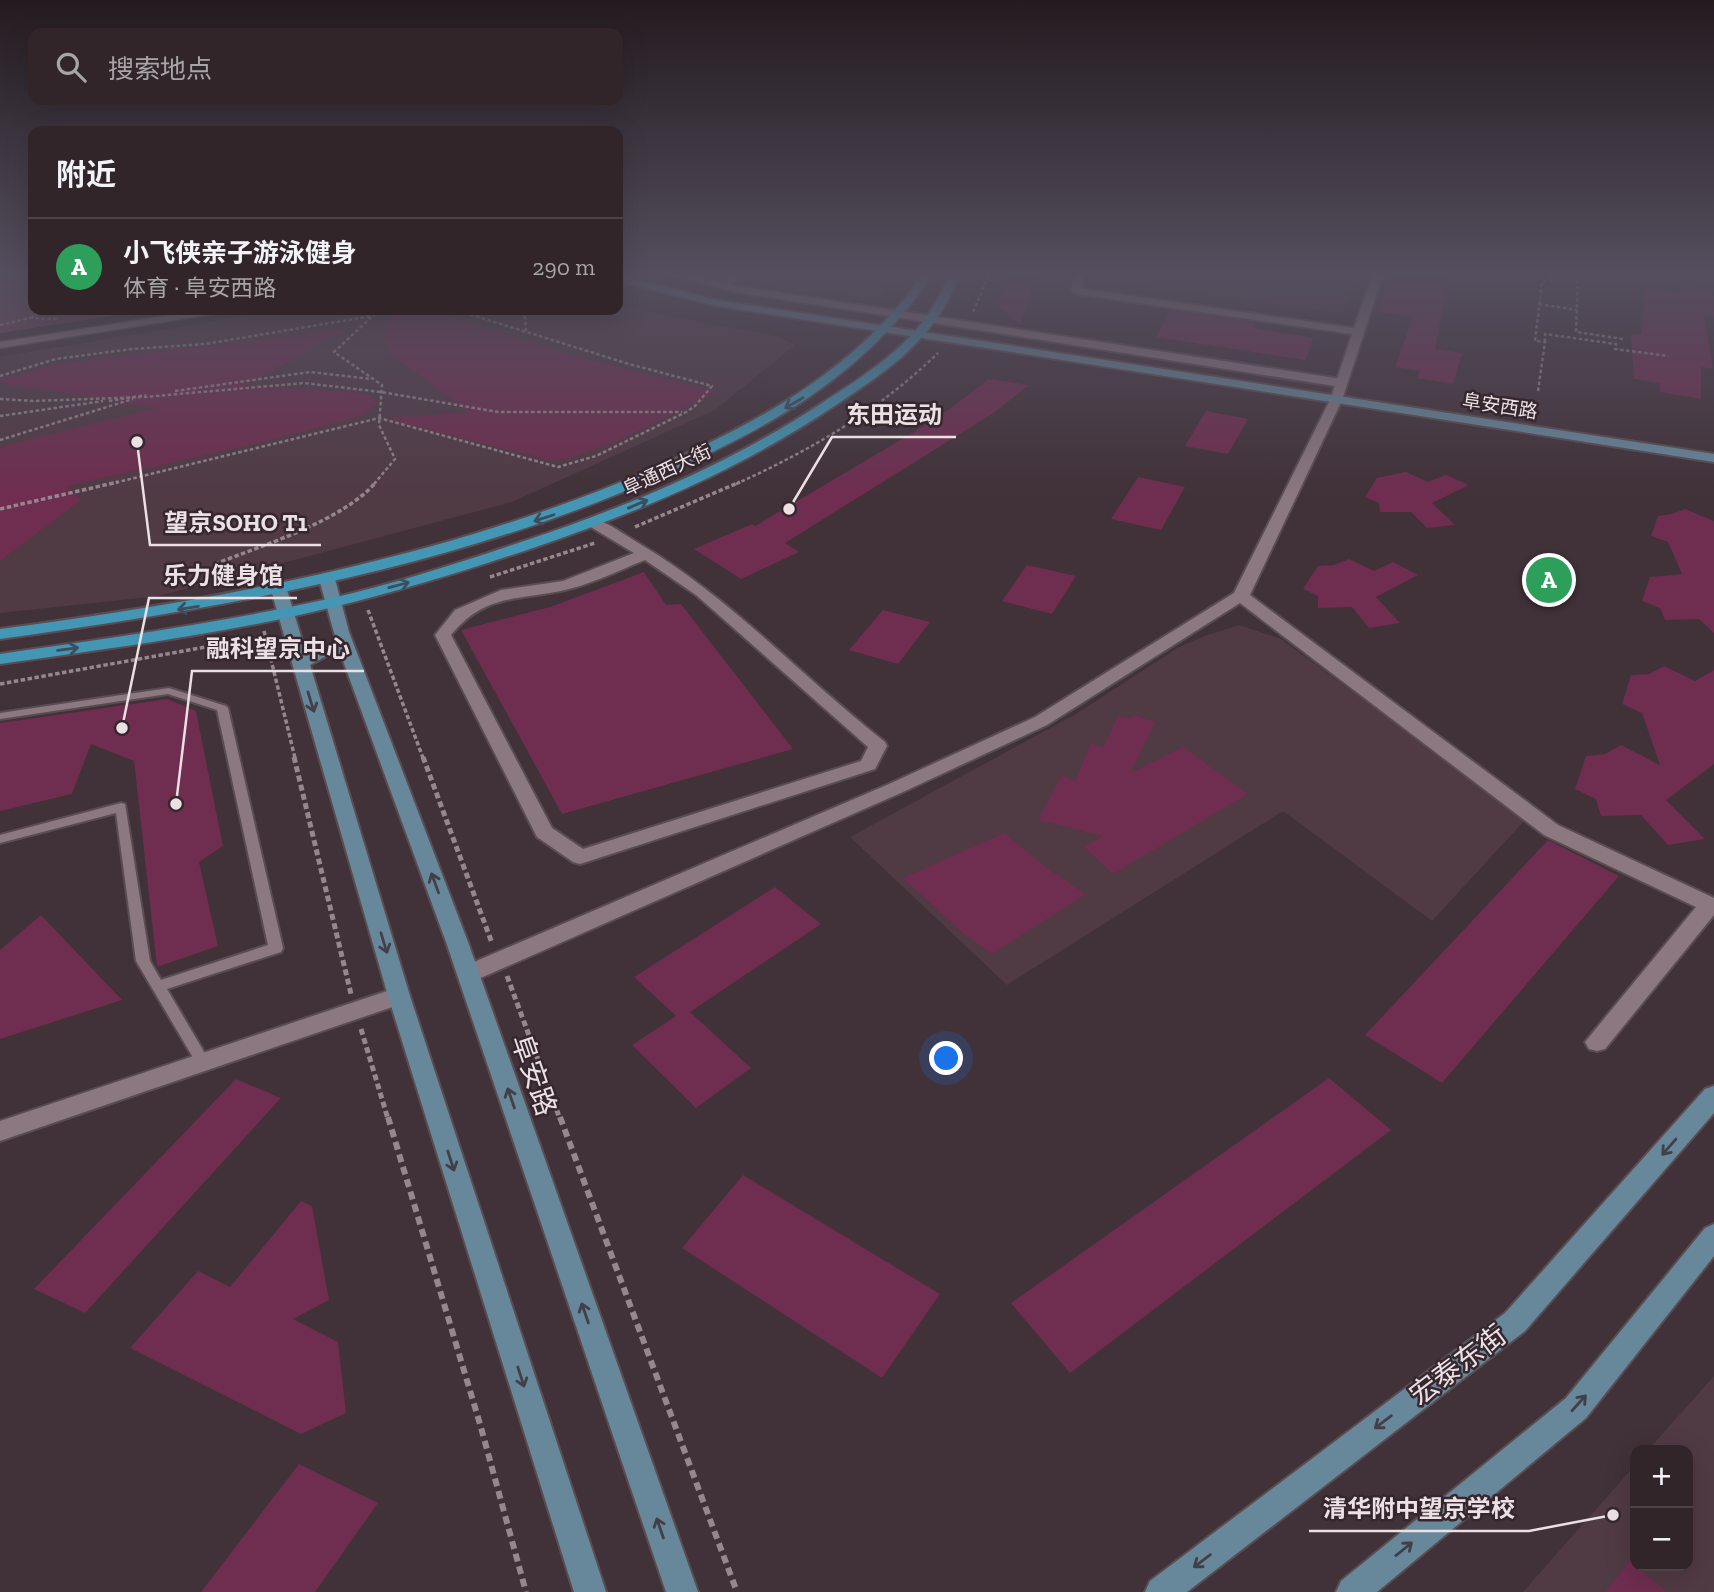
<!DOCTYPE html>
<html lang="zh">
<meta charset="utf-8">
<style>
:root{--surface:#31252a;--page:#392d32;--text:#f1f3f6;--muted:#a8a5a8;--line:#4c4247;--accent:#1ec9fd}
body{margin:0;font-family:"Zilla Slab","Noto Sans SC",serif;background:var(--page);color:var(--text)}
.controls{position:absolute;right:21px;bottom:21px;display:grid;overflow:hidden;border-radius:14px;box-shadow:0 7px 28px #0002}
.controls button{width:63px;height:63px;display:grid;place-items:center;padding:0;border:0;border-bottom:2px solid var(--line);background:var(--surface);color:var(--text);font:35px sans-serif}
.you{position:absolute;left:947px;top:1059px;width:24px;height:24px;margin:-18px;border:5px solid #fff;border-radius:50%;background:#1a73e8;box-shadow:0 0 0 10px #1a73e833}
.badge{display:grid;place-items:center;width:46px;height:46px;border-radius:50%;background:var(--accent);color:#fff;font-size:23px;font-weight:700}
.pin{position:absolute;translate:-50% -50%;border:4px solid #fff;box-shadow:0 2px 7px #0006}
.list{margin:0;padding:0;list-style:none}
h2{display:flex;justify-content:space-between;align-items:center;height:91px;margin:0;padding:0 28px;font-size:30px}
h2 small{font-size:23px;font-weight:400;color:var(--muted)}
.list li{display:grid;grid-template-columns:46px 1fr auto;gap:21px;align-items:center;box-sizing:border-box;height:98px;padding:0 28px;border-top:2px solid var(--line)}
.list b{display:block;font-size:26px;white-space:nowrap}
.list p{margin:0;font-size:23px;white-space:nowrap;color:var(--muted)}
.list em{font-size:23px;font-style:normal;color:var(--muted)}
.icon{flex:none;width:38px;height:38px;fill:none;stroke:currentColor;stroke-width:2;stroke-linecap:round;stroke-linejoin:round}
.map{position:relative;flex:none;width:1714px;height:1592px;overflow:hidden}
.search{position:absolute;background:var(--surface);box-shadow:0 7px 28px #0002;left:28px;top:28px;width:595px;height:77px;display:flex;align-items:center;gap:18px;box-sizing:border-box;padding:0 24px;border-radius:14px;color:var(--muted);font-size:26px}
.panel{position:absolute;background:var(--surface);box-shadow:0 7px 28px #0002;left:28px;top:126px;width:595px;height:189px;border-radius:14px}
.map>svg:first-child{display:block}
.built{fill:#503a44}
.green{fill:#6d4256}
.building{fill:#6f2d4f}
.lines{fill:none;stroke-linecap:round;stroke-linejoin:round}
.service-casing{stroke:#5a4d52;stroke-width:4}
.pedestrian-casing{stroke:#5a4d52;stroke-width:3}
.minor-casing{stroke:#5a4d52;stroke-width:4}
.tertiary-casing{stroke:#5a4d52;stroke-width:4}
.secondary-casing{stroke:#5a4d52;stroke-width:4}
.primary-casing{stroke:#5a4d52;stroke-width:4}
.path-far3{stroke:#94878d;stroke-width:2.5;stroke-dasharray:3.5 2.5;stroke-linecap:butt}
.path-far2{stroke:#94878d;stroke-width:3.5;stroke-dasharray:4.5 2.5;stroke-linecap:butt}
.path-far1{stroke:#94878d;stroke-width:5;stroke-dasharray:6 3.5;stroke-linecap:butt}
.path{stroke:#94878d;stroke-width:6;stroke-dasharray:8 5;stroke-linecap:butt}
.service{fill:#8b7880;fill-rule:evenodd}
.pedestrian{fill:#8b7880;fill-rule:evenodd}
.minor{fill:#8b7880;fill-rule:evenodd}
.tertiary{fill:#8b7880;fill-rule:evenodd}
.secondary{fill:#67889b;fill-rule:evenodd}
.primary{fill:#4397b5;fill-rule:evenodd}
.path-bridge{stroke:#94878d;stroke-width:2.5;stroke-dasharray:3.5 2.5;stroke-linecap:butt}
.oneway{stroke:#3b4e5d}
.oneway2{stroke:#423f49}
.labels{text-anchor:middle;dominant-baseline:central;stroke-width:5;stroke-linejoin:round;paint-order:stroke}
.far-street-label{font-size:19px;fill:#ebe1e5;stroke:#36272e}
.near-street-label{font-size:28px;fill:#ebe1e5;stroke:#36272e}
.leader{fill:none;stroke:#ebe1e5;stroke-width:2.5}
.callout-dot{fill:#ebe1e5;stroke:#36272e;stroke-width:2.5}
.callout-label{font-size:24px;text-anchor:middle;font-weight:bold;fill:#ebe1e5;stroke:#36272e;stroke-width:5;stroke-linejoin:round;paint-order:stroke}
</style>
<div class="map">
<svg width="1714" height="1592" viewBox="0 0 1714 1592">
<rect width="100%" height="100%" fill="#413138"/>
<path class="built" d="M757 274H889L882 299 773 287Z
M1127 274H1356L1343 314 1121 283Z
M618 306 779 337 795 345 715 410 512 502 159 596 0 613V357L282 310H618Z
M1239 625 1281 639 1526 819 1432 921 1283 811 1007 985 850 837 1076 714 1179 647 1207 635Z
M1714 1376V1592H1523L1635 1465V1566H1688V1450H1648Z"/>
<path class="green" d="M0 274H33V310H149L0 333Z"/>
<path class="building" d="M1007 274H1036L1020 324 998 306Z
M1391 274 1416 278 1417 274 1448 276 1435 349 1462 353 1453 384 1417 378 1420 371 1395 367 1413 317 1378 312Z
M1681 286 1713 290 1714 316 1704 315 1713 369 1701 367V399L1660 392V383L1634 379 1631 334 1642 335 1644 288 1682 293Z
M411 310 441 314 563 353 717 392 621 439 568 459 550 460 392 421 393 417 470 413 391 354 385 340V326L391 315Z
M1171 310 1255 323 1254 328 1313 338 1306 360 1156 337Z
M347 329 246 385 364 393 379 403 362 415 280 438 66 486 81 500 0 561V447L159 408 0 383V380L51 365Z
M989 379 1029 385 995 412 785 543 799 552 741 579 694 549 752 524 755 526 936 419Z
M1206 411 1248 419 1228 454 1185 446Z
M1406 472 1428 482 1446 475 1469 485 1432 503 1455 525 1427 528 1411 512H1380L1379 503 1365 497 1377 478Z
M1138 477 1185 487 1161 530 1111 519Z
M1685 509 1714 521V633L1699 619 1665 620 1660 608 1642 601 1650 577 1682 574 1668 542 1651 536 1658 516 1672 514Z
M1349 559 1374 571 1393 562 1418 575 1376 597 1400 623 1369 628 1352 607 1318 608V596L1303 589 1318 566 1334 565Z
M1027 565 1076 576 1052 614 1002 601Z
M644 572 666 605 681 604 793 749 562 814 461 630 550 607Z
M883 610 930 622 898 664 849 650Z
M1664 666 1695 681 1714 670V764L1666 800 1705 839 1668 845 1641 815 1601 816 1596 799 1575 789 1586 756 1605 754 1621 745 1660 765 1642 713 1622 704 1631 675 1649 674Z
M167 699 196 711 223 846 199 862 218 946 157 967 134 761 91 744 72 794 0 811V723Z
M1135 715 1155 722 1130 773 1183 747 1248 794 1113 874 1084 847 1103 836 1038 820 1062 775 1075 782 1091 743 1103 748 1118 716 1131 719Z
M1004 833 1050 870 1086 894 992 954 960 931 903 878Z
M1548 840 1619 876 1442 1083 1365 1035Z
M775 887 821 924 690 1012 751 1068 696 1108 632 1045 676 1016 634 977Z
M41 915 122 1000 0 1039V950Z
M1329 1078 1391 1130 1070 1373 1011 1303Z
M236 1079 281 1098 85 1313 34 1289Z
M743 1175 940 1294 882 1378 682 1248Z
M301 1201 312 1206 329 1300 293 1319 338 1342 346 1413 301 1434 130 1348 198 1271 230 1287Z
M299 1464 378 1503 315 1592H201Z
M1631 1559 1635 1566 1667 1592H1605Z"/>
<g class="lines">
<g class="service-casing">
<path id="service" d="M734 274H741L727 288H723V286Z
M169 688 226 706 228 708 283 948 281 952 167 989 210 1062 208 1066 203 1068 198 1066 136 961 116 813 0 843V835L121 803 125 804 150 961 161 980 268 945 217 710 168 694 0 719V713Z"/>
</g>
<g class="pedestrian-casing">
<path id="pedestrian" d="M202 310H225L220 313 0 348V342Z"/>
</g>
<g class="minor-casing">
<path id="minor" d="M1075 274H1085L1083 289 1354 328 1373 274H1383L1342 400 1250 595 1558 825 1714 898V915L1605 1049 1597 1051 1589 1049 1585 1042 1696 907 1544 835 1240 603 1047 725 903 792 476 980 468 982 460 980 457 974 460 968 889 784 1035 717 1234 593 1330 400 1352 334 1077 294 1071 291Z
M594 519C610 523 626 536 640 544 731 598 802 677 885 742L887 746 875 769 580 864 573 862 537 837 435 635 455 610 501 590 563 581 634 553 589 526 587 523 589 520ZM645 560 696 595 868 747 861 761 583 849 552 828 451 635C486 592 521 601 569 589 594 583 620 570 645 560Z
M399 987 407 990 410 996 407 1002 0 1141V1121Z"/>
</g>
<g class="tertiary-casing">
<path id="tertiary" d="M667 274H685L736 286 1341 379 1347 383 1341 387 736 292Z"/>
</g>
<g class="secondary-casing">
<path id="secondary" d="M618 275 717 300 1714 454V462L717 306 618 281Z
M327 574 335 579 349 632 468 942 698 1592H666L446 942 342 658 328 655 310 665 410 996 606 1592H574L388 996 271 590 279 585 287 590 306 653 326 645 338 647 319 579Z
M1714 1086V1113L1525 1331 1187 1592H1145L1150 1581 1505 1313 1705 1089Z
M1714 1224V1256L1586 1418 1377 1592H1336L1341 1581 1566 1398 1705 1228Z"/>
</g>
<g class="primary-casing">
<path id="primary" d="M923 274H933C864 377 767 429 656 478 448 569 224 608 0 639V629C223 599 444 559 652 469 756 424 857 370 923 274Z
M949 274H959C938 338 887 371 833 407 740 469 639 512 533 548 467 570 401 591 333 607 224 634 111 648 0 664V654C110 638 220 623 328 599 394 584 458 563 521 542 627 507 729 464 822 403 877 367 925 338 949 274Z"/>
</g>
<path class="path-far3" d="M1578 274 1576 332 1623 339
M1539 304 1577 310
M524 310 526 331
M38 312 51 310
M973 312 989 274
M31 318 41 310
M0 325 30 318 59 319
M1545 342V334L1616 344 1615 349 1668 356
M0 376 56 359 132 349 205 344 372 316
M175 391 310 372 371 379
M1538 391 1545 342 1535 341 1542 282 1552 280V274
M0 399 34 401 144 397 304 383 381 392 498 412H682
M0 416 103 401
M0 440 133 399
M110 484 379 418 558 467 596 456 686 412 695 406 712 386 629 364 456 310
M374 484 395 459 379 425 382 385 334 352 379 310
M736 484C811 450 878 411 938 353"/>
<path class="path-far2" d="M0 509 118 482
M635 527 740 482
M490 577 595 543
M224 583 215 564C263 545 343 521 376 482
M368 610 423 758
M264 631 295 758
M0 684 261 637"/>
<path class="path-far1" d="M294 757 351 994
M423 757 492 943
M507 976 560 1119
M361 1029 388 1119"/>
<path class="path" d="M388 1117 480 1424 526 1592
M560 1117 737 1592"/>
<use href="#service" class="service"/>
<use href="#pedestrian" class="pedestrian"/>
<use href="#minor" class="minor"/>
<use href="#tertiary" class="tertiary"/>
<use href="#secondary" class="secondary"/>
<use href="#primary" class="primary"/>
<path class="path-bridge" d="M109 401 146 395"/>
</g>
<defs><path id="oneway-shaft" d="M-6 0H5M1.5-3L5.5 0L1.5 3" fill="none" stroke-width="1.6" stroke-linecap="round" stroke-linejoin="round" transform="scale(1.75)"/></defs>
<g class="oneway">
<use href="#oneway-shaft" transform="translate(794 403) rotate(150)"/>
<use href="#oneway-shaft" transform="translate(638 504) rotate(-23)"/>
<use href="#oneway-shaft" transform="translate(544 518) rotate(162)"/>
<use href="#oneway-shaft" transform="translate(399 585) rotate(-15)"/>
<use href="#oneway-shaft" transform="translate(188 608) rotate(171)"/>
<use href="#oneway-shaft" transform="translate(68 649) rotate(-8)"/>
</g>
<g class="oneway2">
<use href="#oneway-shaft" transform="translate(311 702) rotate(73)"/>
<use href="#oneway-shaft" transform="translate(435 883) rotate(-110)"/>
<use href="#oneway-shaft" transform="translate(384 943) rotate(73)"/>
<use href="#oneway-shaft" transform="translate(511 1098) rotate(-109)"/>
<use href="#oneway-shaft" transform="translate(1669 1147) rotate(131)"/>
<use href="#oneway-shaft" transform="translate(451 1161) rotate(72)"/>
<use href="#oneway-shaft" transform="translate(585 1313) rotate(-109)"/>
<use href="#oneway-shaft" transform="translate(521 1377) rotate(72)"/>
<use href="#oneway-shaft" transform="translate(1579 1403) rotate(-48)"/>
<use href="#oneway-shaft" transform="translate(1383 1422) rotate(143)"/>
<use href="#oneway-shaft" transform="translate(660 1528) rotate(-109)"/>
<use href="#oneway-shaft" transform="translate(1404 1549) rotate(-39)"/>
<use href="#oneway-shaft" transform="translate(1202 1561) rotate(143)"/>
</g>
<linearGradient id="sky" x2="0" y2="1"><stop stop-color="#241b1f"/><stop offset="0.55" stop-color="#544e5e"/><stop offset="1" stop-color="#544e5e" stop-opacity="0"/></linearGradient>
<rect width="1714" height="497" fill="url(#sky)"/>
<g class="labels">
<g class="far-street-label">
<text transform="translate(1500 406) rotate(9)">阜安西路</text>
<text transform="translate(667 470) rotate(-25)">阜通西大街</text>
</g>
<g class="near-street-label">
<text transform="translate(534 1075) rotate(71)">阜安路</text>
<text transform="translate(1458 1365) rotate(-37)">宏泰东街</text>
</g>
</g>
<path class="leader" d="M789 509L832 437H956M137 442L150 545H321M122 728L149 598H297M176 804L192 671H364M1613 1515L1529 1531H1309"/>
<g class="callout-dot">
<circle cx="789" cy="509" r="7"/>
<circle cx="137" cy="442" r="7"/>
<circle cx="122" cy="728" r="7"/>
<circle cx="176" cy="804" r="7"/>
<circle cx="1613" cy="1515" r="7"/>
</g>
<g class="callout-label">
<text x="894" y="423">东田运动</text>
<text x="236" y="531">望京SOHO T1</text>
<text x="223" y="584">乐力健身馆</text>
<text x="278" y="657">融科望京中心</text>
<text x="1419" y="1517">清华附中望京学校</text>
</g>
</svg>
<div class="controls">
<button>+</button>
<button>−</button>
</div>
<div class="you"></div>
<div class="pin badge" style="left:1549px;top:580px;background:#2e9e5b">A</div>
<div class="search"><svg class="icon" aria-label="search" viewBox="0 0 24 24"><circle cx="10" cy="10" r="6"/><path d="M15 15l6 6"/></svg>搜索地点</div>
<section class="panel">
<h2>附近<small></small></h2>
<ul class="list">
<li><span class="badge" style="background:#2e9e5b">A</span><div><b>小飞侠亲子游泳健身</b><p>体育 · 阜安西路</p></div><em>290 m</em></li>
</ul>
</section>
</div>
